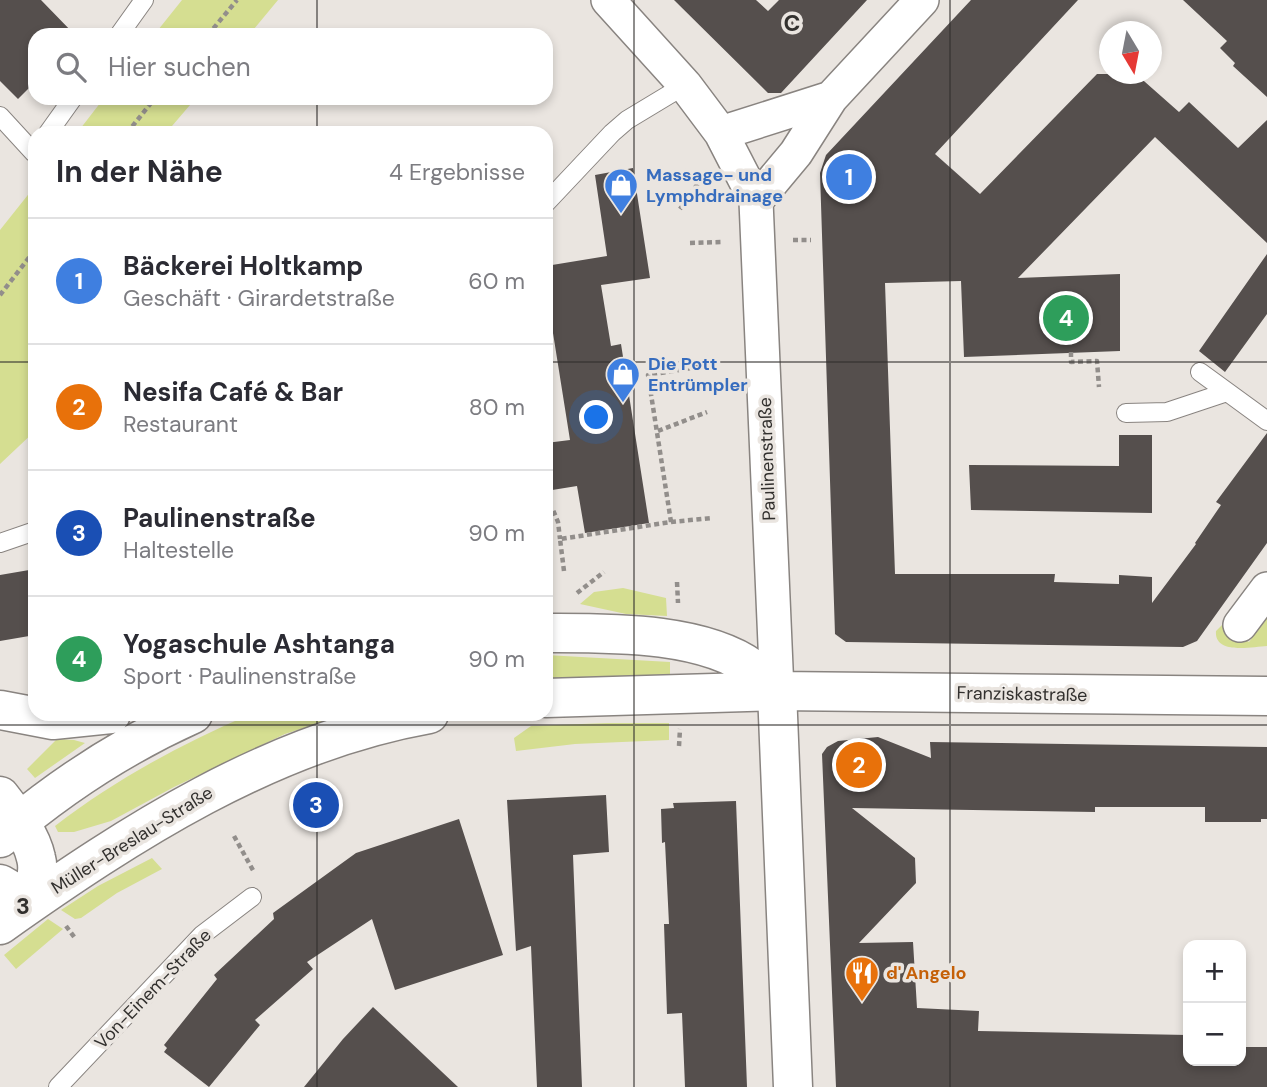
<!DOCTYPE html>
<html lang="de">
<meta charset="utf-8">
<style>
:root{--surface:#fff;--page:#f7f7f7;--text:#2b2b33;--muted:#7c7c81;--line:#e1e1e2;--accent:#ea580c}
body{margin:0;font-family:"DM Sans",sans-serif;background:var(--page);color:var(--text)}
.controls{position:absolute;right:21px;bottom:21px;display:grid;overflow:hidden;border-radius:14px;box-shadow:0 4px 10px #0003}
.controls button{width:63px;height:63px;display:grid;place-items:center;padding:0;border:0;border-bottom:2px solid var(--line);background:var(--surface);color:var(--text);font:35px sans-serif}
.compass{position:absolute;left:1099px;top:21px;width:63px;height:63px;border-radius:50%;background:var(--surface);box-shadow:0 4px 10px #0003;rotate:170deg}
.you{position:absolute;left:597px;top:418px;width:24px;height:24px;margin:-18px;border:5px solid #fff;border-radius:50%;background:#1a73e8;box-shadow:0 0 0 10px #1a73e833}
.badge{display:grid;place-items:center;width:46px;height:46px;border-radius:50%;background:var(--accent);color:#fff;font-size:23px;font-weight:700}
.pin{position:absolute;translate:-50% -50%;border:4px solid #fff;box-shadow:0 2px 7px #0006}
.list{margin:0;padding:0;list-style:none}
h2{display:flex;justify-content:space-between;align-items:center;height:91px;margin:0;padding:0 28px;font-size:30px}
h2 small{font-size:23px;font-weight:400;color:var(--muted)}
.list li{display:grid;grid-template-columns:46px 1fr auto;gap:21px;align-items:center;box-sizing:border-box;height:126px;padding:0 28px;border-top:2px solid var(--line)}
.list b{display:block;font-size:26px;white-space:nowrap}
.list p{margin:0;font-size:23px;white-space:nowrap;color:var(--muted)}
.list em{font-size:23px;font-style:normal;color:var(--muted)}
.icon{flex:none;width:38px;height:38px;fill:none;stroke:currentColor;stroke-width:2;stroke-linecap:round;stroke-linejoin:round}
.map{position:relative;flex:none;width:1267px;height:1087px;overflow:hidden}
.search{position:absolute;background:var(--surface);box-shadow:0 4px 10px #0003;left:28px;top:28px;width:525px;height:77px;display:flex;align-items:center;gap:18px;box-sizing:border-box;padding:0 24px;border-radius:21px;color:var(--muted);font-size:26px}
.panel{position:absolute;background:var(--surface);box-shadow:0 4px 10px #0003;left:28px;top:126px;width:525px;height:595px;border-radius:21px}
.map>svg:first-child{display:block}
.green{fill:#d5de91}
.building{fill:#554f4d}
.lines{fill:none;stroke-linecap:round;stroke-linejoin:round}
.service-casing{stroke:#898480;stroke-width:20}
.minor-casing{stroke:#898480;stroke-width:36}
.tertiary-casing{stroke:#898480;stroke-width:41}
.secondary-casing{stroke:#898480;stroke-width:41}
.path{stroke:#928e8b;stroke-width:4.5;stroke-dasharray:5 3.5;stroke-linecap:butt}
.service{stroke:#fff;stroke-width:18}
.minor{stroke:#fff;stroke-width:33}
.tertiary{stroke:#fff;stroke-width:38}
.secondary{stroke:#fff;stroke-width:38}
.grid{fill:none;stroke:#32302e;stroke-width:2;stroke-opacity:0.55}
.labels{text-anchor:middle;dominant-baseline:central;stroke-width:7;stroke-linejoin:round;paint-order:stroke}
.shop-label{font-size:18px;font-weight:bold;fill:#366cbe;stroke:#eae5e0;text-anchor:start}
.street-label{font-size:18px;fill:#32302e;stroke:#eae5e0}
.food-label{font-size:18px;font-weight:bold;fill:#c56008;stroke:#eae5e0;text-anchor:start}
.grid-label{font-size:23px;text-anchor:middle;font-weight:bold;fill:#32302e;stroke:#eae5e0;stroke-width:7;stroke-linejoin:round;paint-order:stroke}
</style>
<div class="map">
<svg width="1267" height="1087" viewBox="0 0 1267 1087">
<rect width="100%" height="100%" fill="#eae5e0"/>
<path class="green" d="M182 0H278L249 35H154Z
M104 98H196L166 133H77Z
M35 186V431L0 464V230Z
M623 588 666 598 667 616 626 614 580 604 594 592Z
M1267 617V646C1251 647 1214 655 1216 631L1222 625 1249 642Z
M546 655 670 662V675L546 678Z
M251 714H347L285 734 174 787 111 821 74 832H58L55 826C116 779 181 744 251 714Z
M607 723H669V740L575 744 516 751 514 738 531 726Z
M57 739 74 740 85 743 35 778 27 769Z
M152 858 162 869 117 893 81 918 75 919 61 910 98 886Z
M48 919 63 929 16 969 4 955Z"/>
<path class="building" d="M0 0H41L75 35H35V82L18 99 0 81Z
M674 0H756L768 11 779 0H867L781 93H768Z
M971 0H1078L935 154 980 194 1097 74H1136L1179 112 1189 102 1238 148 1267 120V243L1155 137 1018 278 1120 274V351L964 357 961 281 885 283 895 574H1055L1054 582 1119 584V575L1152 577V603L1196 544 1195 543 1221 505 1216 502 1267 433V543L1197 641 1183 647 846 642 835 634 820 173 826 155Z
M1183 0H1267V97L1233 66 1235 63 1220 48 1227 41Z
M633 168 650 278 601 285 611 346 621 344 649 523 585 533 577 486 546 491V443L570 440 546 289V266L607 256 595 175Z
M1267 254V314L1225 372 1199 351Z
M1119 435H1152V513L971 510 969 465 1119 466Z
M35 569V635L0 641V575Z
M878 737 931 758 930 742 1267 747V819H1261V822H1205V807H1095V812L852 808 915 858 916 883 859 943 913 942 917 1008 979 1011 978 1031 1188 1035V1061H1241V1047H1267V1087H836L822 754 827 747 838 741Z
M606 795 609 852 573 855 582 1087H537L531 946 516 951 507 800Z
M736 801 747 1087H685L682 1013 667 1014 664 924H669L665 842 662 843 661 809 674 808 673 803Z
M459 819 503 955 395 990 372 919 307 962 313 969 255 1020 260 1025 209 1087 164 1052 167 1048 164 1045 217 979 214 975 274 919 273 913 356 853Z
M373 1007 458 1087H304L343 1039Z"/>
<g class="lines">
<g class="service-casing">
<path id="service" d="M119 35 144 0
M0 116 34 153 35 151
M48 133 73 98
M546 203 612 133 627 120 685 85
M1200 372 1267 421
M1126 413 1167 412 1227 392
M0 543 35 531
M58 1087 202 935 252 897"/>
</g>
<g class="minor-casing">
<path id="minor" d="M608 0 685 85 721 133 756 201 777 691
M721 133 831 98
M756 201 796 153 831 98 922 0
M1240 625 1267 589"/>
</g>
<g class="tertiary-casing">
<path id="tertiary" d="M777 691 793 1087"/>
</g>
<g class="secondary-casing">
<path id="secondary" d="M546 633C608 633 707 631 757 672 764 678 770 685 777 691
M546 698 777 691 1267 696
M0 710 53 720 111 714
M0 796C14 814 31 835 36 858 40 872 34 889 31 902
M0 838C58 788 124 745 193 714
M0 884 31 902
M0 925C130 833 270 742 429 714"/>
</g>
<path class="path" d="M208 35 237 0
M127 133 155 98
M680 209 704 175
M793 240H811
M690 243 723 242
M0 295 35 250
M1071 352V362L1097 361 1099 387
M658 431 707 412
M546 507 553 510 558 522 560 539
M671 522 712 518
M564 571 560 539 671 522 648 375 704 366
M677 582 678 603
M577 593 604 572
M679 746 680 729
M234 836 254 872
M66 926 75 938"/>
<use href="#service" class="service"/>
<use href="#minor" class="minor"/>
<use href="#tertiary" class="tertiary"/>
<use href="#secondary" class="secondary"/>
</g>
<path class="grid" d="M317 0V35M634 0V1087M950 0V1087M317 98V133M0 362H35M546 362H1267M317 714V1087M0 725H1267"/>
<defs>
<g id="shop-pin" transform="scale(1.75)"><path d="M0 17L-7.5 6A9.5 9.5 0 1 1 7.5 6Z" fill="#3f7fe0" stroke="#eae5e0"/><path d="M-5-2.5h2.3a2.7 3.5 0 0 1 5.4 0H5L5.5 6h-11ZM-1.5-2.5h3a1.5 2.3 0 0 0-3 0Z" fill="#fff"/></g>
<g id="restaurant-pin" transform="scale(1.75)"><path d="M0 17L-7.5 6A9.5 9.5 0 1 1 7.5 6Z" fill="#e8710a" stroke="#eae5e0"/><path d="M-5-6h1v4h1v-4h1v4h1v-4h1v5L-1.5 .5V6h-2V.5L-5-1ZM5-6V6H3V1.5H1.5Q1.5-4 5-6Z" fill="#fff"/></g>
</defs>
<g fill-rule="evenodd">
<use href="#shop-pin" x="621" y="185"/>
<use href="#shop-pin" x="623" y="374"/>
<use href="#restaurant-pin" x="862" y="973"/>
</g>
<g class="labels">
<g class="shop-label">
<text x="646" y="175">Massage- und<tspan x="646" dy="21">Lymphdrainage</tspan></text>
<text x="648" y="364">Die Pott<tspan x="648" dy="21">Entrümpler</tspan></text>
</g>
<g class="street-label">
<text transform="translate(767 459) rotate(-92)">Paulinenstraße</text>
<text transform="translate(1022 694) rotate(1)">Franziskastraße</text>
<text transform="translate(132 840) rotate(-32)">Müller-Breslau-Straße</text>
<text transform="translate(153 989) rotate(-46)">Von-Einem-Straße</text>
</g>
<g class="food-label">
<text x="886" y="973">d' Angelo</text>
</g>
</g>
<g class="grid-label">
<text x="792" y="31">C</text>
<text x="23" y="914">3</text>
</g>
</svg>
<div class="controls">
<button>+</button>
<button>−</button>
</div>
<svg class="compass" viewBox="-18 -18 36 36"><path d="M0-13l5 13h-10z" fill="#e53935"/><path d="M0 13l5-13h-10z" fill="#7c7c81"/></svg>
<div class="you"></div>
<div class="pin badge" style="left:849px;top:177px;background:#3f7fe0">1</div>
<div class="pin badge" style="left:859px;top:765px;background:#e8710a">2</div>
<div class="pin badge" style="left:316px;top:805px;background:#1a4fb4">3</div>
<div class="pin badge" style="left:1066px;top:318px;background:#2e9e5b">4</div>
<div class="search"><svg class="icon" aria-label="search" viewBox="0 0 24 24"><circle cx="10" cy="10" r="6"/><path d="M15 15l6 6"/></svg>Hier suchen</div>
<section class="panel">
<h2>In der Nähe<small>4 Ergebnisse</small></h2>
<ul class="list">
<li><span class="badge" style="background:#3f7fe0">1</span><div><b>Bäckerei Holtkamp</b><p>Geschäft · Girardetstraße</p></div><em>60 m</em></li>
<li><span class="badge" style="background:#e8710a">2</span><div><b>Nesifa Café &amp; Bar</b><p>Restaurant</p></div><em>80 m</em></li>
<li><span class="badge" style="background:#1a4fb4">3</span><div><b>Paulinenstraße</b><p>Haltestelle</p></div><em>90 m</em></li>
<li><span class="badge" style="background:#2e9e5b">4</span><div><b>Yogaschule Ashtanga</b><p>Sport · Paulinenstraße</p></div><em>90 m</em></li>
</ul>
</section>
</div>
